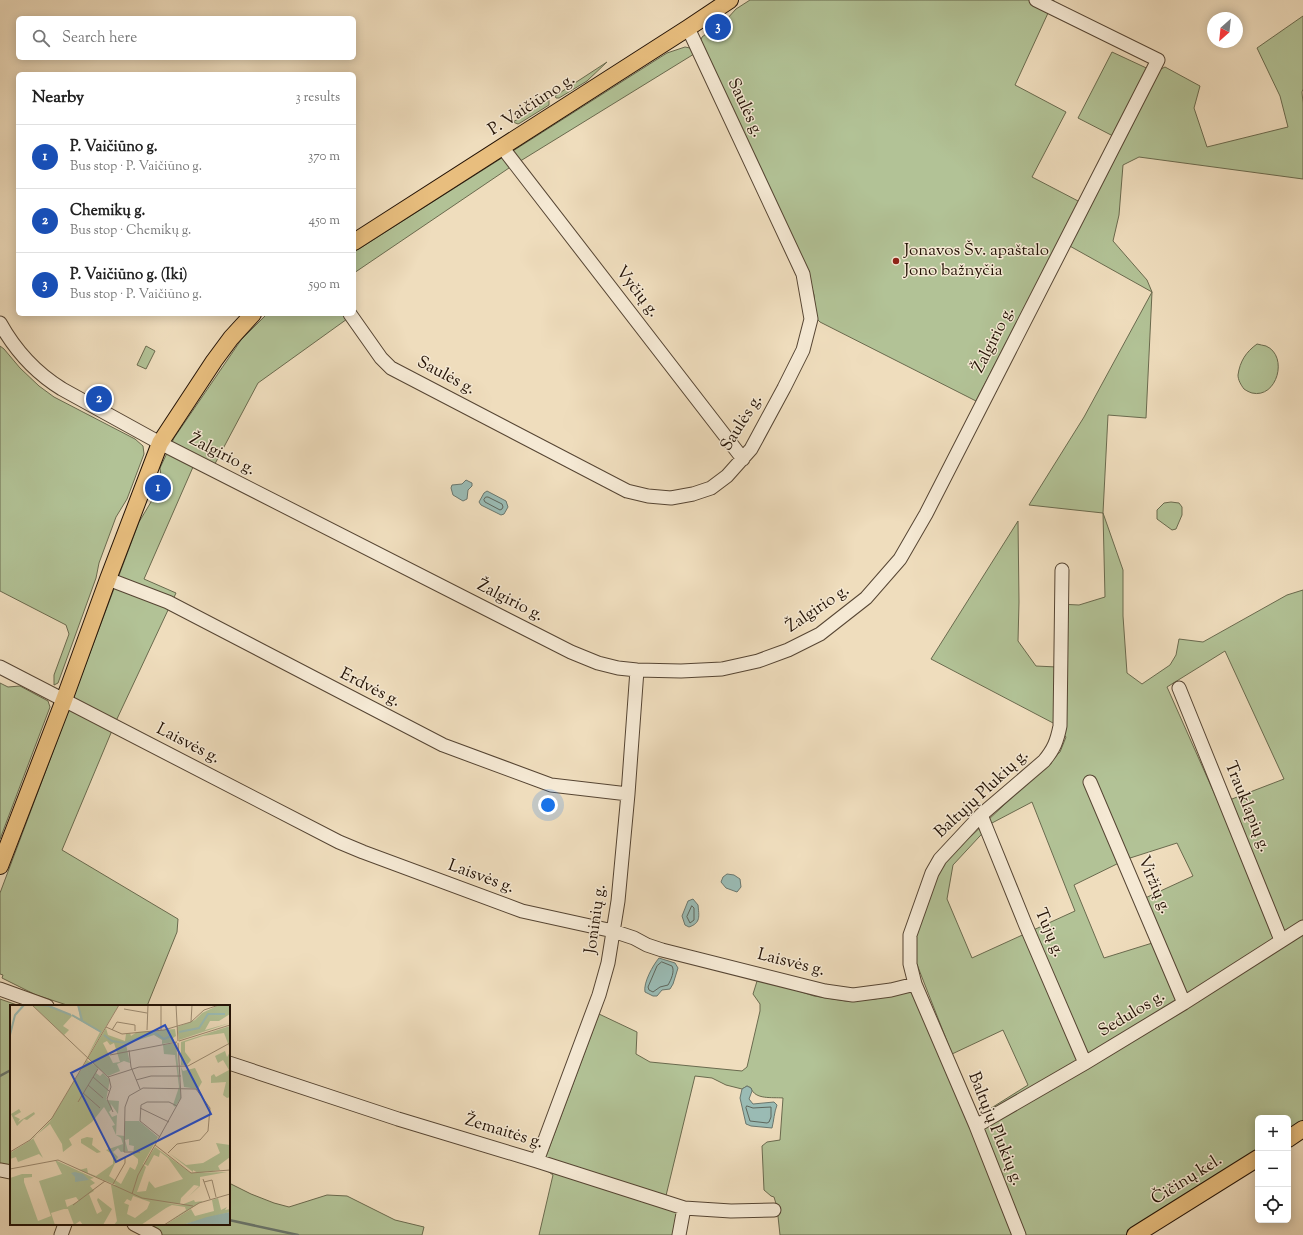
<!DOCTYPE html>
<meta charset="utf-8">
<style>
:root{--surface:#fff;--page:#f6f6f6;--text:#222;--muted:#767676;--line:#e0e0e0;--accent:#0b8043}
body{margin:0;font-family:"Sorts Mill Goudy",serif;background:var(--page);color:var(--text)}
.controls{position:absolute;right:12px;bottom:12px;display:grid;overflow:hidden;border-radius:6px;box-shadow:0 2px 10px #0003}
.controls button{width:36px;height:36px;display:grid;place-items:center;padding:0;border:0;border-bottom:1px solid var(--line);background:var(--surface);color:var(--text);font:20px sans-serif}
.compass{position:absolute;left:1207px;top:12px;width:36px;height:36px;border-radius:50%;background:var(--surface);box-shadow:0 2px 10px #0003;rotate:207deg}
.you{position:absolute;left:548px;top:805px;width:14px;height:14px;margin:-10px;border:3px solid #fff;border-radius:50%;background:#1a73e8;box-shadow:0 0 0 6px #1a73e833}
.badge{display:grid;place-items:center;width:26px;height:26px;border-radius:50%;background:var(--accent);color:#fff;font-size:13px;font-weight:700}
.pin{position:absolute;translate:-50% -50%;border:2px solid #fff;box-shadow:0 1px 4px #0006}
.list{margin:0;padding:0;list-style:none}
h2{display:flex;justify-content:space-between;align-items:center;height:52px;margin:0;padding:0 16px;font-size:17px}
h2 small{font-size:13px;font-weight:400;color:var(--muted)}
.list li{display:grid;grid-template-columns:26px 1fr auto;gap:12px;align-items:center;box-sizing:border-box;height:64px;padding:0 16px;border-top:1px solid var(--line)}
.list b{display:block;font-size:15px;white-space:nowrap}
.list p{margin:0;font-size:13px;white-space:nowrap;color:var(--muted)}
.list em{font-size:13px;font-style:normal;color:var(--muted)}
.icon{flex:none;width:22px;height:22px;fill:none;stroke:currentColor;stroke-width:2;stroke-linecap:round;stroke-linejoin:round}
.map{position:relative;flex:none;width:1303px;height:1235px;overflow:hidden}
.search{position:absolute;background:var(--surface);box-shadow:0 2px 10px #0003;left:16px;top:16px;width:340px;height:44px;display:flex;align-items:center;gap:10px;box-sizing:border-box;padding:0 14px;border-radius:6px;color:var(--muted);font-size:15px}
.panel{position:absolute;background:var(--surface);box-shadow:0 2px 10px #0003;left:16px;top:72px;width:340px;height:244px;border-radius:6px}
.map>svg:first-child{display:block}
.green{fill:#b2c296;stroke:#6a6a4e;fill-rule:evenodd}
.water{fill:#9abbb4;stroke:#6a776e}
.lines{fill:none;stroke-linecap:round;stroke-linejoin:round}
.shore{stroke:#5e665c;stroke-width:1}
.stream{stroke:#6a776e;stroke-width:2.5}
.minor-casing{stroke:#564533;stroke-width:15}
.major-casing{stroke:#231205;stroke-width:18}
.minor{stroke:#f5e9d4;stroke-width:13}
.major{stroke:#e8be7e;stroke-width:16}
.poi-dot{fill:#8f2418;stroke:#f5e9d4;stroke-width:1.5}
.labels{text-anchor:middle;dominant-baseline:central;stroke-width:3;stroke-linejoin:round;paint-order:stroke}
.street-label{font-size:17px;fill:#231205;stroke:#f5e9d4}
.poi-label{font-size:17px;fill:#231205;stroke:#f5e9d4;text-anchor:start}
.inset-river{fill:none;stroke:#9abbb4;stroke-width:2}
.inset-road{fill:none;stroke:#9d8c73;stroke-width:1}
.view{fill:#1d4ed8;fill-opacity:0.15;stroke:#1d4ed8;stroke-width:2}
.inset-edge{fill:none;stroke:#231205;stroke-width:2}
</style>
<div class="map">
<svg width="1303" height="1235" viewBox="0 0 1303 1235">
<rect width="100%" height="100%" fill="#efddbd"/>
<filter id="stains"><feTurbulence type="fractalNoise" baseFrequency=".005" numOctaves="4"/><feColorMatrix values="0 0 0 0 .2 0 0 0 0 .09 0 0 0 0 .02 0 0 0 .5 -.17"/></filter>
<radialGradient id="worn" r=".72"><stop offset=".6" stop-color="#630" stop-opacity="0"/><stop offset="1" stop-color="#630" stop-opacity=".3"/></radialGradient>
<path class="green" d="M750 0H1054L1015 85 1066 112 1032 177 1080 202 1113 136 1078 118 1112 52 1155 72 1165 67 1200 86 1194 108 1207 147 1288 127 1280 96 1257 48 1303 16V89L1302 92 1303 103V179L1139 157 1123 165 1119 215 1113 241 1147 280 1152 292 1146 418 1108 415 1103 513 1123 570V616L1127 673 1142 684 1170 665 1176 655 1179 639 1203 642 1287 595 1303 590V1122L1288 1131V1118H1258V1150L1126 1235H1022L977 1117 1028 1085 1003 1030 952 1054 916 962 914 935 935 877 949 857 1060 752 1066 737 1055 724 931 659 1018 521 1019 602 1018 641 1036 666 1057 667 1058 604 1079 605 1105 597 1103 513 1029 505 1084 417 1152 292 1059 240 976 401 820 322 816 318 814 295 809 277 700 43 702 37 706 34 707 35 727 22 726 20 736 9ZM1225 651 1284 779 1219 804 1167 687ZM1032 802 1075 911 972 958 947 899 953 865 992 823ZM1177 843 1193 876 1143 899 1162 940 1104 958 1074 885 1127 859Z
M685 47 690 48 694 54 509 168 354 273V252L667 53Z
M607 62 587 81 559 98H556L555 96Z
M549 100V105L520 123 518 124 513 122Z
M267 314H354L258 383 209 475 193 467 144 579 176 593 116 721 62 850 178 919 177 932 147 1006H70L36 995 2 978 3 975 0 974V893L139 522 151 502 161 476 160 468 174 438 241 340Z
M1257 344C1260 345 1263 345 1266 346 1289 356 1277 399 1252 393 1249 392 1247 391 1244 389 1241 385 1238 380 1238 375 1240 361 1246 352 1257 344Z
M0 346 4 349 20 368 39 386 54 397 135 439 143 446 144 454 127 499 116 517 99 563 96 578 58 683 54 685V675L69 634 66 625 0 591Z
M146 346 155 351 146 369 137 365Z
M1171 502 1179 503 1182 507V515L1176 529 1172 530 1157 519V510L1164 503Z
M0 683 8 687 20 686 48 701 50 707 0 839Z
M758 978 814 996 846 1001 875 999 910 992 920 1001 1013 1235H780L777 1207 774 1197 771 1196 764 1190 762 1146 767 1142 780 1140 783 1098C772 1097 755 1100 751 1088L747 1086 742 1089 726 1085 712 1078 695 1076 663 1208 678 1212 674 1235H539L553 1175 542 1167 599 1014 637 1032 636 1054 650 1062 742 1071 747 1067 760 1011V1004L753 994Z
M0 999 20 1006H11V1168L0 1166Z
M229 1183 251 1194 274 1203 289 1207 327 1195 347 1196 395 1220 424 1227 422 1235H160L141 1224H229Z"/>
<path class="water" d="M466 480 472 483V486L468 490 467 499 463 501 453 495 451 488 452 485 462 484Z
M487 491 506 501 508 507 504 514 501 515 481 505 479 502 484 493Z
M727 874 734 875 740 879 741 887 737 892 726 888 721 882 723 877Z
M693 899 698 905C699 916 701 923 689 927L685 925 682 916 688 901Z
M659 958 675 963 678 968 673 984 670 989 662 990 657 996H653L645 992C643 983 653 965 659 958Z
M747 1086 751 1088 752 1091 749 1099 753 1104 774 1102 777 1105C774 1113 774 1120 772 1128L751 1126 746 1124 740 1098 742 1089Z"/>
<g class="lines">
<path class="shore" d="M486 497H488L502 504 503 507 502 509 500 510 485 502 484 500Z
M692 906 694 908V920L690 923 687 917Z
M662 962 672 966C675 971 671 980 668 985L660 987 653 992 649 990 648 987 657 966Z
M747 1106 753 1108 771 1107V1117L769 1122 767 1123 750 1121 746 1108Z"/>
<path class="stream" d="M0 1076 11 1070
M229 1220 298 1235"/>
<g class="minor-casing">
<path id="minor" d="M502 147 743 459
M350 314 381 358 391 368 627 491 648 496 671 498 693 494 711 488 727 476 751 449 784 388 803 350 811 319 803 274 688 28
M0 323C15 350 36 373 62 389L160 443 571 652 598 663 618 668 637 670 681 671 722 669 758 661 788 650 820 634 866 598 900 559 926 514 1158 60 1036 0
M108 579 168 602 443 745 551 785 628 794
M0 667 339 842 363 852 522 911 613 931 634 938 647 945 662 950 825 991 853 995 891 990 915 984
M1179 688 1281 940
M1090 782 1184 1003
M981 815 1026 926 1085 1063
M0 989 47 1006
M229 1063 398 1119 537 1161 684 1208 731 1211 774 1210
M976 1126 1085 1063 1184 1003 1303 927
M537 1161 599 995 608 963 618 901 628 794 637 670
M0 1170 11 1172
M134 1224 155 1235
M61 1235 65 1224
M679 1235 684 1208
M1019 1235 976 1126 915 984 910 964V935L932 873 940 859 981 815 1044 761C1054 749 1057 741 1060 726L1062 570"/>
</g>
<g class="major-casing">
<path id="major" d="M354 242 688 28 730 0
M0 866 64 700 108 579 160 443 214 361 231 338 253 314
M1288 1139 1303 1129
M1135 1235 1258 1158"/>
</g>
<use href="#minor" class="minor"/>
<use href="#major" class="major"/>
</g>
<circle class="poi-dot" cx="896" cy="261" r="4"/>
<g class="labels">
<g class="street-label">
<text transform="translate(532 105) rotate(-33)">P. Vaičiūno g.</text>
<text transform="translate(745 108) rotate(65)">Saulės g.</text>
<text transform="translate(637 292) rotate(52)">Vyčių g.</text>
<text transform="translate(994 340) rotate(-63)">Žalgirio g.</text>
<text transform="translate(446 376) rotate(28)">Saulės g.</text>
<text transform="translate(742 423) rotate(-58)">Saulės g.</text>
<text transform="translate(222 455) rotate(27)">Žalgirio g.</text>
<text transform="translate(510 601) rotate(27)">Žalgirio g.</text>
<text transform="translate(818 609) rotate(-34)">Žalgirio g.</text>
<text transform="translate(370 688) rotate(27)">Erdvės g.</text>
<text transform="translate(188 744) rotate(27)">Laisvės g.</text>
<text transform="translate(982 794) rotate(-43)">Baltųjų Plukių g.</text>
<text transform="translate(1247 807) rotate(68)">Trauklapių g.</text>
<text transform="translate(481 877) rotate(20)">Laisvės g.</text>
<text transform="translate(1154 885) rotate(67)">Viržių g.</text>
<text transform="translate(596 919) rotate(-82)">Joninių g.</text>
<text transform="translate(1049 933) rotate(67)">Tujų g.</text>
<text transform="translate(791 963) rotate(14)">Laisvės g.</text>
<text transform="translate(1132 1014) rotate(-31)">Sedulos g.</text>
<text transform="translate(995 1129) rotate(68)">Baltųjų Plukių g.</text>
<text transform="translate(504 1132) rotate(17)">Žemaitės g.</text>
<text transform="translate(1187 1180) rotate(-32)">Čičinų kel.</text>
</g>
<g class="poi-label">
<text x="904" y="251">Jonavos Šv. apaštalo<tspan x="904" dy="20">Jono bažnyčia</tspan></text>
</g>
</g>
<g transform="translate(10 1005)">
<rect width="220" height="220" fill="#efddbd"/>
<path d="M22 0 41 1 70 14 68 0H109L77 52ZM62 11 90 27 77 52 54 30 59 25 53 21ZM209 0H220V9L209 16H200L195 25 220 18 169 35 167 22 185 15 192 8ZM220 21V44L214 28 193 31 175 37V47L181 55 177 60H171V37ZM96 23 98 30 115 36 116 29 120 28 121 31 127 27 165 24 166 31 163 33 164 37 152 39V35L144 30 116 39 120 58 114 56 107 59 110 66 98 71 88 63 86 68 90 71 93 68 100 75 96 95 109 96 108 109 101 99 102 104 99 107 102 112 107 110 106 130 115 131V116H129L148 132 133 159 136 162 127 187 136 186 139 176 145 183 173 174 158 153 150 147 149 152 144 150 138 161 134 159 145 142 181 168 217 167 190 172V181L178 192 189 181 184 180 171 193 170 199 155 198 171 200 184 195 185 197 193 196 155 219 176 205 175 202 162 200 156 203 131 220H104L107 216 101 180H106L69 165 77 163 78 168 86 171 103 159V150L96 145 113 139 111 133 106 130 102 121 105 120 94 102 82 117 59 134 62 140 53 147 52 139 40 119 23 133 33 153 29 149 8 157 6 152 0 154V148L24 133 40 116 77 55 86 61 78 53ZM97 36 100 40 104 38 110 57 103 58 93 38ZM119 134V140L124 141 123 150 128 154V158L125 165 120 162 111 179 99 171 108 152 103 147 108 143 111 147 118 146 115 135ZM123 191 140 197 137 204 125 213 117 209 119 200 114 198 117 194 121 196ZM166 38 171 93 165 102 163 100 169 82 165 50 154 49 153 40ZM215 46 217 52 220 47V92L217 93 213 90 216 77 201 78V71L204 69 206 72 219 65 213 55 208 58 205 51ZM171 62 173 66 185 63 192 77 188 84 174 82ZM9 104 11 107 4 111 10 114 8 117 24 107 25 109 17 115 14 114 7 121 1 109ZM77 132 83 133 82 140 91 147 87 148 71 138V134ZM206 138 220 140V152L208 161 210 165 188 168 183 165V167L159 148 176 160 193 158 210 148ZM45 155 84 173 80 174 85 178 80 181 84 186 79 189 87 209 92 206 87 195 88 193 102 204 93 220H73L70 216 64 220 58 204H54L41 208 45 220H1L0 173 12 169H22V172L14 173V177L28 216 41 211 29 176 52 169ZM66 192 69 196 57 202 55 195ZM208 193 211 205 217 202 215 205 220 204V207L172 220H155L181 204 185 211 204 206 202 195Z" fill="#b2c296" fill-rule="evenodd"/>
<path d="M65 167 73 169 79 175 65 177V172L61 168ZM220 207V220H172L197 212Z" fill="#9abbb4"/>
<path class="inset-river" d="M29 0 39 1 61 10M68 0 72 15M62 10 91 27M169 27 189 23 198 9H215M0 30 5 10 14 0M94 30 102 36 115 38 144 27 154 34 161 31"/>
<path class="inset-road" d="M22 0 99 73 101 82 97 94 103 107M166 0 168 36M114 4 137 8M181 17 182 0M96 22 112 29 154 25 181 17 194 5 209 0M102 25 107 17 125 20V26M137 25 138 0M151 25V0M169 36 220 20M168 38 171 93 145 140 181 168 220 165M119 45 121 62 130 84M100 50 167 37M83 72 99 86M98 72 129 62 178 61 220 38M126 75 141 71H171M78 80 93 93M73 88 90 103M68 97 88 64M130 103 159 117M150 132 130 116 131 100 137 97H159L167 101M0 147 20 135 42 113 109 0M130 147H114L115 102 119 91 133 83 186 84 200 103 198 126 190 135 167 139 158 148M0 164 48 155 132 193 183 201M193 174 200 194M194 177 202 175 206 192M103 179 115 158V153M122 189 128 170 145 140M63 200 95 176M154 220 189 198 220 189"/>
<path class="view" d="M155 20 201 109 106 157 61 68Z"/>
<rect width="220" height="220" class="inset-edge"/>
</g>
<rect width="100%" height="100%" filter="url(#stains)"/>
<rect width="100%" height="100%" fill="url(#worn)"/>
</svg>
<div class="controls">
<button>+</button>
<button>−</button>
<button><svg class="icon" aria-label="locate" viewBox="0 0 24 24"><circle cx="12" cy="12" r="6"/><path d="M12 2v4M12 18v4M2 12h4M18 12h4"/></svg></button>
</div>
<svg class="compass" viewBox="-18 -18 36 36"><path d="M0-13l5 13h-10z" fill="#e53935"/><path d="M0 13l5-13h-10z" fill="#767676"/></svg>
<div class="you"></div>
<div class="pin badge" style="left:158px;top:488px;background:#1a4fb4">1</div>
<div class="pin badge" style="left:99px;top:399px;background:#1a4fb4">2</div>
<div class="pin badge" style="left:718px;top:27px;background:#1a4fb4">3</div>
<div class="search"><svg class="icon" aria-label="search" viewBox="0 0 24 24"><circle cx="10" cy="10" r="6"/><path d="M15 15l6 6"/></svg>Search here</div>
<section class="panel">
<h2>Nearby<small>3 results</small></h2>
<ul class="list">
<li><span class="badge" style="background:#1a4fb4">1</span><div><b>P. Vaičiūno g.</b><p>Bus stop · P. Vaičiūno g.</p></div><em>370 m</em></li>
<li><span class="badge" style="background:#1a4fb4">2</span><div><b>Chemikų g.</b><p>Bus stop · Chemikų g.</p></div><em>450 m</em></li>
<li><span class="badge" style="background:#1a4fb4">3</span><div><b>P. Vaičiūno g. (Iki)</b><p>Bus stop · P. Vaičiūno g.</p></div><em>590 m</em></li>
</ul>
</section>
</div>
